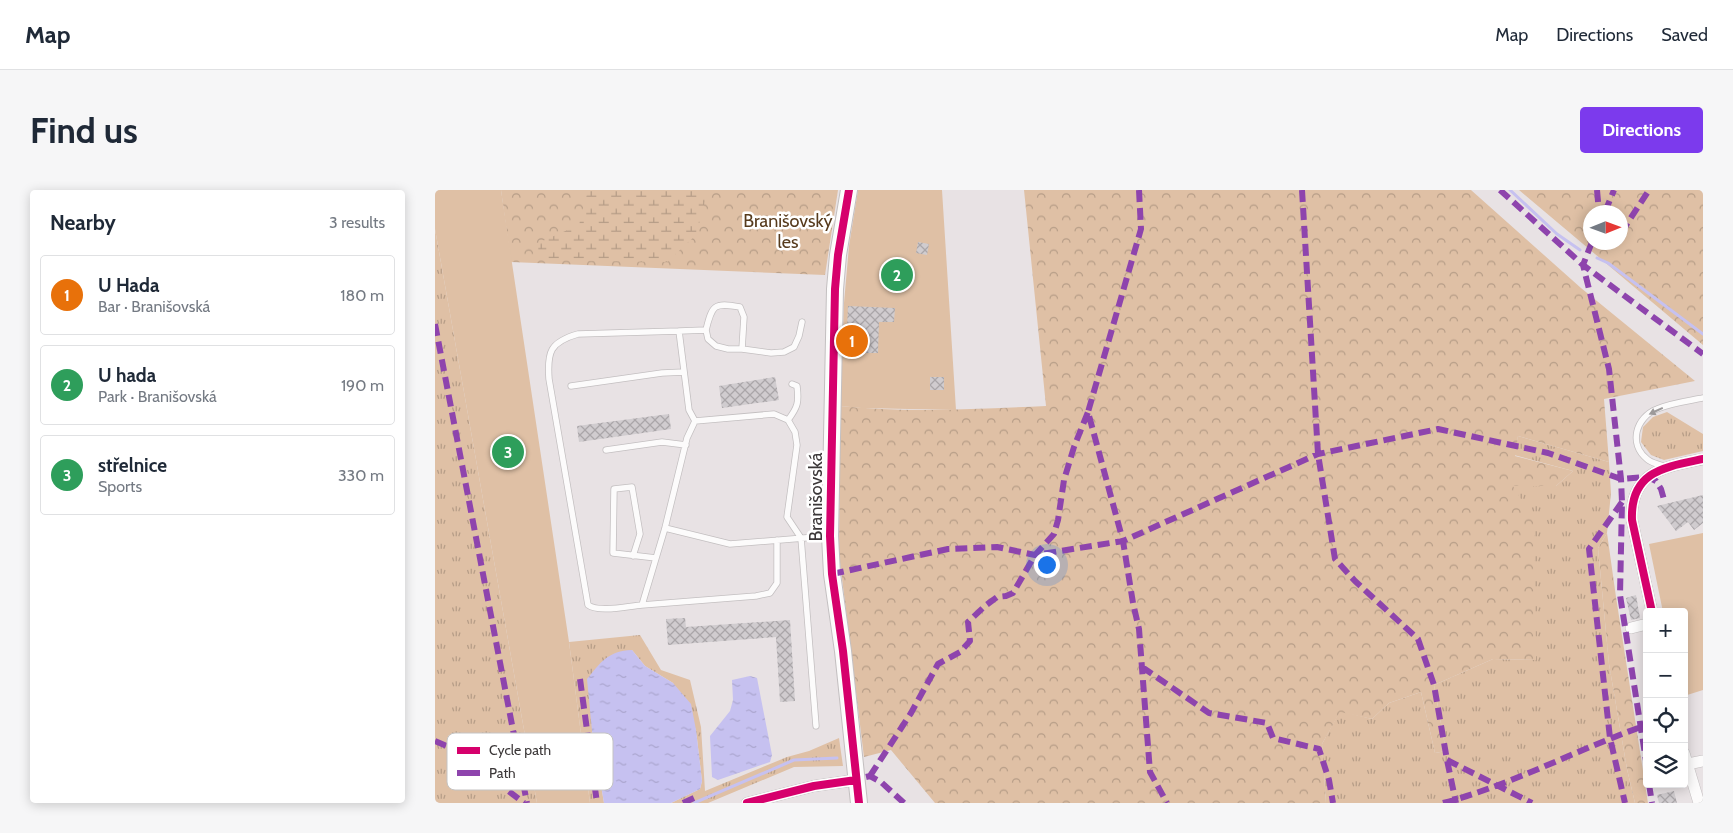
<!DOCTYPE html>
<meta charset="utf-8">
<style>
:root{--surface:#fff;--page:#f6f6f7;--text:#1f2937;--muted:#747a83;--line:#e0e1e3;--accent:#7c3aed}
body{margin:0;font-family:Cabin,sans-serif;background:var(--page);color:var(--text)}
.controls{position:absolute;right:15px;bottom:15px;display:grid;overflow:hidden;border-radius:5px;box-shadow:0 2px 12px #0003}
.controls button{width:45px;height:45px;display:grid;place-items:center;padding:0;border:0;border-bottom:1px solid var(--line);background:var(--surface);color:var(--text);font:25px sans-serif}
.compass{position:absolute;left:1148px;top:15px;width:45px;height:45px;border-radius:50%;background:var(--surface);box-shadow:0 2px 12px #0003;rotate:89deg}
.you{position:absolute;left:611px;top:374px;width:18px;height:18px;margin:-12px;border:4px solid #fff;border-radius:50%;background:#1a73e8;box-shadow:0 0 0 8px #1a73e833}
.badge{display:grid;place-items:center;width:32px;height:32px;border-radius:50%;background:var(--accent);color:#fff;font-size:16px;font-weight:700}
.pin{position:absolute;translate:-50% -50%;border:2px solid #fff;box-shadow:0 1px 5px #0006}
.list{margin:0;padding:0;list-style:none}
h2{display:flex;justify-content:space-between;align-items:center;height:65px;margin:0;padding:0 20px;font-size:21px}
h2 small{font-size:16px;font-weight:400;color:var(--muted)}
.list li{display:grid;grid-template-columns:32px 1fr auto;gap:15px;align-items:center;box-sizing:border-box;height:80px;margin:0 10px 10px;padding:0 10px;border:1px solid var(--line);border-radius:5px}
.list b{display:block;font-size:19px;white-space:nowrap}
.list p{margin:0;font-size:16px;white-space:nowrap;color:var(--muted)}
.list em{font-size:16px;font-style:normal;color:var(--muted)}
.icon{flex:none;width:28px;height:28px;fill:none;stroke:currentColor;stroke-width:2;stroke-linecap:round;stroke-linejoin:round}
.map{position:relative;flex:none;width:1268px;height:613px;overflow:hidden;border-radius:5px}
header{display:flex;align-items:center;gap:30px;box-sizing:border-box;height:70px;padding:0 25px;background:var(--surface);border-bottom:1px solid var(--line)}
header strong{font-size:24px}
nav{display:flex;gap:28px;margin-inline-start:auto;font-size:18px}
.intro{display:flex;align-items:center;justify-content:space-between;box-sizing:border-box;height:120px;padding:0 30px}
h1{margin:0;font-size:35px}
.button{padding:12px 22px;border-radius:5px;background:var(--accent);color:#fff;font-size:18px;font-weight:700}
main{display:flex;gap:30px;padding:0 30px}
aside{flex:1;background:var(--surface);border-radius:5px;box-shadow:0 2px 12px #0003}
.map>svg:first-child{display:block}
.grass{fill:url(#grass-tufts)}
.forest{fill:url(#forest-crowns);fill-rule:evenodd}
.wetland{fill:url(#wetland-marsh)}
.green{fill:#dfc0a5}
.water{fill:url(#water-ripples)}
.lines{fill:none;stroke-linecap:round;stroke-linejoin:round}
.stream{stroke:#c6c1f0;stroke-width:3}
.building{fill:url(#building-cross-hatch)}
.lane-casing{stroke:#c3bfc0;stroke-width:7}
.street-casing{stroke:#c3bfc0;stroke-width:12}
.secondary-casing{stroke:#c3bfc0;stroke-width:18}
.lane{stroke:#fcfbfb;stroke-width:5.5}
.street{stroke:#fcfbfb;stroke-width:11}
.secondary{stroke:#fcfbfb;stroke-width:16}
.quiet{stroke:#8e44ad;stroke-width:6;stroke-dasharray:12 6;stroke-linecap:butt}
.cycleway-casing{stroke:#fff;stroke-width:11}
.cycleway{stroke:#d6006c;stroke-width:8}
.oneway{fill:#9c999a}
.labels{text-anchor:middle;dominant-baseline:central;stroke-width:5;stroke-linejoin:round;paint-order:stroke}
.park-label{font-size:18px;fill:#573b1d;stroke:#fff}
.street-label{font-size:18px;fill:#3b3738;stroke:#fff}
.key{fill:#fff;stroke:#c4c3c3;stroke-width:1}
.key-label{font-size:14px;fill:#3b3738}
</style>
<header>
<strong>Map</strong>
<nav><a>Map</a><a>Directions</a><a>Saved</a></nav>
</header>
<div class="intro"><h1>Find us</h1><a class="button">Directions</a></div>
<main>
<aside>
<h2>Nearby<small>3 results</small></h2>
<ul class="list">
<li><span class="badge" style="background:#e8710a">1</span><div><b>U Hada</b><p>Bar · Branišovská</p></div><em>180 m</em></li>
<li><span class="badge" style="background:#2e9e5b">2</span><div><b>U hada</b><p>Park · Branišovská</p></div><em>190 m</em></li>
<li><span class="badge" style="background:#2e9e5b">3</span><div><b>střelnice</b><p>Sports</p></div><em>330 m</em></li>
</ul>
</aside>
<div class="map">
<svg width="1268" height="613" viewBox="0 0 1268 613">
<defs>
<pattern id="grass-tufts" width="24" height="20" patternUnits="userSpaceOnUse" patternTransform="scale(1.25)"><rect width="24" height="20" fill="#dfc0a5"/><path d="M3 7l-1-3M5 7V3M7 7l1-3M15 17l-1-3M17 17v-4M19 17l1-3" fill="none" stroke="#b69d87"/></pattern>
<pattern id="forest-crowns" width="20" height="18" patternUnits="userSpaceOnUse" patternTransform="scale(1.25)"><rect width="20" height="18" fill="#dfc0a5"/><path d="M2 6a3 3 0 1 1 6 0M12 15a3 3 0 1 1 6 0" fill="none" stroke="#b69d87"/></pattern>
<pattern id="wetland-marsh" width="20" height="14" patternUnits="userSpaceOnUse" patternTransform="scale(1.25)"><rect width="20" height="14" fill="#dfc0a5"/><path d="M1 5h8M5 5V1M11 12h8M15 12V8" fill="none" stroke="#b69d87"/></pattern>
<pattern id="water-ripples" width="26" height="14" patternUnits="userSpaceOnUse" patternTransform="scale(1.25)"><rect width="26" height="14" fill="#c6c1f0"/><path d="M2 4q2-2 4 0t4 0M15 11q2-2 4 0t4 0" fill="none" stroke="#aba6cf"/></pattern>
<pattern id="building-cross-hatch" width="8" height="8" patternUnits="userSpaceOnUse" patternTransform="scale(1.25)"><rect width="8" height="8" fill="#d0cccf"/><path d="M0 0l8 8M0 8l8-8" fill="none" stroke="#aaa6a9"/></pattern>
</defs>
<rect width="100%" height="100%" fill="#e8e2e4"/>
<path class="grass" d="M0 39 102 613H0Z
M1232 222 1268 244V261L1229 270 1216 265 1206 252 1208 237 1218 227Z
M1083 246 1174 272 1176 303 1172 343 1163 358 1174 474 1192 579 1200 613H891L887 554 905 521 937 529 954 513 986 502 1000 563 1011 561 999 495 1058 469 1101 470 1077 296H1121L1138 281 1079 265Z
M205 445 226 480 255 490 266 537 270 601 352 567 374 561 404 548 408 576 359 577 273 613H236L265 599 267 591 261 540 238 493 210 476 197 460 157 541 169 613H155L134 452Z"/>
<path class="forest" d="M66 0H403L390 85 76 72Z
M589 0H1036L1146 98 1260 191 1169 209 1174 272 1083 246 1080 266 1138 281 1121 296H1078L1099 331 1101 470 1058 469 999 495 1011 561 1000 563 986 502 954 513 937 529 905 522 887 554 891 613H500L456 560 429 567 404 364 405 216C473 223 542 219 611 216Z
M1084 0H1268V155ZM1186 22V52H1156V22Z
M1172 343 1181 407 1213 613H1200L1192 579 1174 474 1163 358Z"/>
<path class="wetland" d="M153 0H277L272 4 261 45 232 72 104 70 103 53 144 35Z"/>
<path class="green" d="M0 0H66L134 452 155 613H102L0 39Z
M423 0H507L521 220 426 218 405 216 409 113 414 56Z
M1268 343V500L1249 506V422H1228L1214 354Z"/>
<path class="water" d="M197 460 210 476 238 493 256 514 261 540 267 591 265 599 236 613H169L157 541 152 489C166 472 173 461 197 460Z
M315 486 322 488 337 565 335 572 283 590 277 587 275 546 295 521 298 510 297 490Z"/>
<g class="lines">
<path class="stream" d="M1075 0 1122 44 1145 60
M1162 68 1173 73 1268 144
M259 613 359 570 402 568"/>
</g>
<path class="building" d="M483 52 494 54 492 65 481 63Z
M413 116 460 118 459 132H444L443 163H424V157H418V138H412Z
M340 187 344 210 287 218 284 196Z
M495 187H509V200H495Z
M234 224 236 239 144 252 142 236Z
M1268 305V333L1259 340 1253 332 1241 341 1222 316Z
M1201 405 1205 428 1196 430 1191 408Z
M250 428 251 437 355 430 360 511 345 512 341 447 233 455 231 429Z
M1239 601 1242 613H1224L1222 605Z"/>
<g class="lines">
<g class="lane-casing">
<path id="lane" d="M271 140 273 149 281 156 293 159H307L336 163 349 162 359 157 364 146 367 132
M244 141 271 140C277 115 279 112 305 117L309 127 307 159
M136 196 227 183 249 182
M353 230C363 217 364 212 362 196L357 194
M260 231 254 220 244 141 143 144C115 152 112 162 114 189L153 415C164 423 193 416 207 415L230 338 252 248 260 231 339 224 353 230 360 242 362 255 352 327 366 348 381 536
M171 260 227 252 251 255
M1230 277C1224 274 1216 273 1212 269 1193 254 1201 227 1222 219 1236 213 1253 211 1268 208
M230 338 295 354 393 346
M198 366 205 344 197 297 179 299 178 363 221 368
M207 415 321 406 335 403 342 393V350"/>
</g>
<g class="street-casing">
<path id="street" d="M1217 422 1197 330C1195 281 1230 277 1268 269
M1196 438 1212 434
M1249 563 1264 613
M1253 574 1268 571
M312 613 379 596 421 590"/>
</g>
<g class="secondary-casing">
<path id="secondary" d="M414 0 403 65 400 99 395 346 397 384 408 461 424 613"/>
</g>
<use href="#lane" class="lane"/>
<use href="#street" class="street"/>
<use href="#secondary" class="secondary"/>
<path class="quiet" d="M704 0 706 39 653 222 688 351 698 413 704 439 715 582 732 613
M867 0 883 264 900 369 920 391 983 449 999 495 1012 570 1021 613
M1065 0 1148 75 1268 164
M1162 0 1164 22
M1170 22 1179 0
M1186 43 1214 0
M1157 52 1148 75 1174 179 1186 289 1187 312 1185 405 1212 577
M0 134 92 613
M1187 312 1154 359 1175 548 1190 613
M397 384 513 359 562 357 600 365 688 351 883 264 1003 239 1113 263 1186 289 1211 287 1217 289 1221 291 1226 299 1230 313
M707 477 774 523 832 533 838 548 884 559 894 590 898 613
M145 489 162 613
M0 551 19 559 89 613
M1012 570 1097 613
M435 586 476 523 503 474 525 462 535 451 533 432 550 416 562 407 571 406 578 403 600 365 619 344 623 330 629 290 639 257 653 222
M431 587 435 586 446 592 469 613
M1214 594 1217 613
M248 613 259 608 261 613
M1008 613C1076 595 1139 561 1206 537"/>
<g class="cycleway-casing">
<path id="cycleway" d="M414 0 403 65 400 99 395 346 397 384 408 461 424 613
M1217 422 1197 330C1195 281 1230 277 1268 269
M312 613 379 596 421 590"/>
</g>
<use href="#cycleway" class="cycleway"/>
</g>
<defs><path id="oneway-solid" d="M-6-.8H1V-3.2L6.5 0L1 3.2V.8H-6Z" transform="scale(1.25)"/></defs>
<use class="oneway" href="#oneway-solid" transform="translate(1221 221) rotate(155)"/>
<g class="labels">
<g class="park-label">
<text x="353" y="31">Branišovský<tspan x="353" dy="21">les</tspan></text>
</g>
<g class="street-label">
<text transform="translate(381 307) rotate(-90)">Branišovská</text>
</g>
</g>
<rect x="12" y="543" width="166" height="57" rx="8" class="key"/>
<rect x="22" y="557" width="23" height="7" fill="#d6006c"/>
<rect x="22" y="580" width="23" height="6" fill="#8e44ad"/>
<g class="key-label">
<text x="54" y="565">Cycle path</text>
<text x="54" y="588">Path</text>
</g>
</svg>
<div class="controls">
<button>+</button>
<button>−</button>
<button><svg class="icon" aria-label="locate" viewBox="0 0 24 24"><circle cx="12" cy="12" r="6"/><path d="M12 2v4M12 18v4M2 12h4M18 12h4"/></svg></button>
<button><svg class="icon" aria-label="layers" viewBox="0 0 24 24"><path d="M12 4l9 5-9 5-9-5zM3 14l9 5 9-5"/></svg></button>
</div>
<svg class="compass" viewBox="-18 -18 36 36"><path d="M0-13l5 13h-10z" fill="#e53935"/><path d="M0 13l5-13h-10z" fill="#747a83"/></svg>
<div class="you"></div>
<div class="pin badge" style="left:417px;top:151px;background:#e8710a">1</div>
<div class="pin badge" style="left:462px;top:85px;background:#2e9e5b">2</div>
<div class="pin badge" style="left:73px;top:262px;background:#2e9e5b">3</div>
</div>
</main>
